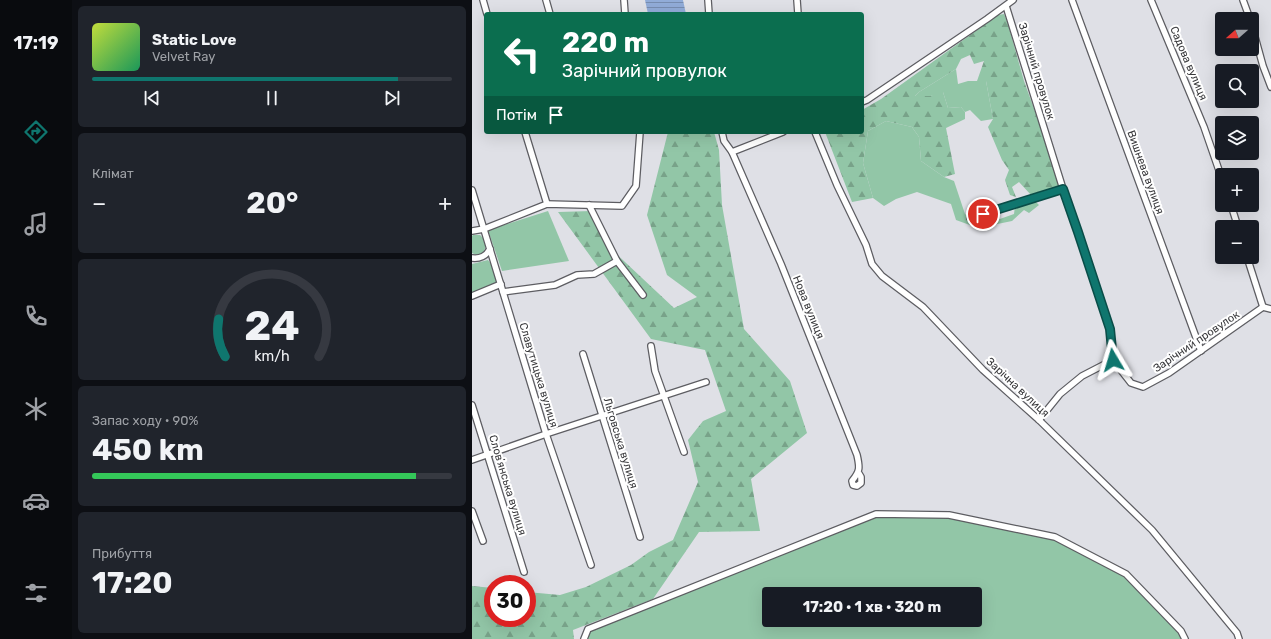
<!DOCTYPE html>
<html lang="uk">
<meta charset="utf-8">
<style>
body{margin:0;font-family:Rubik,sans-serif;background:#20242c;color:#f1f3f6;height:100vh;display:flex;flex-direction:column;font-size:15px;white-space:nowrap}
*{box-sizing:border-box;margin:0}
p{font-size:13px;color:#9ea1a6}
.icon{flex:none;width:22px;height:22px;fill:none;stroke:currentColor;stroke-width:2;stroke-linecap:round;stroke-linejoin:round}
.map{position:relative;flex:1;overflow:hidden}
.sheet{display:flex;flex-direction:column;gap:6px;padding:6px;background:#0d0f14;width:400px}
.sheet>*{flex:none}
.top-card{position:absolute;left:12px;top:12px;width:380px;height:122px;border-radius:4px;box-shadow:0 4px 16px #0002;background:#0b6e4f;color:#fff;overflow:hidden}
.needle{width:26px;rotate:249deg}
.tools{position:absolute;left:743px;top:12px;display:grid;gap:8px}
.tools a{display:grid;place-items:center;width:44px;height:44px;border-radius:4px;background:#171b24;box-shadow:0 4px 16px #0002;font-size:20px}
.speed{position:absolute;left:12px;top:575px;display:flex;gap:8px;font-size:20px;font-weight:700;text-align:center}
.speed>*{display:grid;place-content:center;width:52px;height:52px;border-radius:50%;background:#171b24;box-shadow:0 4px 16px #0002;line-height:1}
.speed .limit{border:6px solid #d22;background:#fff;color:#111}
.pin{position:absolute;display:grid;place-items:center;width:34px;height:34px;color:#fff;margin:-17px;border:2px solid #fff;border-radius:50%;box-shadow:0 1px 4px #0007}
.me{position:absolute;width:44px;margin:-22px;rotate:353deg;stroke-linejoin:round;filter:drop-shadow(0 0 3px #0008)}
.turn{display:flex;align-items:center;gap:14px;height:84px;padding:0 12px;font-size:18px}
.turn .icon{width:52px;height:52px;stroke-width:2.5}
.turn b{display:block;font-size:28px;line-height:34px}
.then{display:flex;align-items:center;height:38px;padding:0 12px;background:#0003;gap:8px;font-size:15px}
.big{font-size:30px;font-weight:700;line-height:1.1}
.sheet .card{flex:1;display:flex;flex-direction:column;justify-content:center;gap:6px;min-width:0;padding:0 14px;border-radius:6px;background:#20242c}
.sheet .dial{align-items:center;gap:0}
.dial svg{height:104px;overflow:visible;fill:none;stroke:#363941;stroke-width:7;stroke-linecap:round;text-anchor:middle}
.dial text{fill:#f1f3f6;stroke:none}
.song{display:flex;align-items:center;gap:12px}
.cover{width:48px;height:48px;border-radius:6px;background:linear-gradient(135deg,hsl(70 70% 55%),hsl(150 70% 35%))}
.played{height:4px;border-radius:2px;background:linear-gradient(90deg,#0f766e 85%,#363941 85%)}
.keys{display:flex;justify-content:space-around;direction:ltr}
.heat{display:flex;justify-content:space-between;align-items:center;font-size:22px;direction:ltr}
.charge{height:6px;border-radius:3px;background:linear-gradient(90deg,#34c759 90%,#363941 0)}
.trip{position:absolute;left:290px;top:587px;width:220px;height:40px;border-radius:4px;background:#171b24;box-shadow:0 4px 16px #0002;font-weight:700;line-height:40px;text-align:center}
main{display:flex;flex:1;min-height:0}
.dock{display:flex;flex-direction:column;width:72px;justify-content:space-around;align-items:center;background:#090b0e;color:#9ea1a6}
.dock .icon{width:28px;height:28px}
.dock .selected{color:#0f766e}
.dock b{font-size:18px;color:#f1f3f6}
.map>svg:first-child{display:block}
.green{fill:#92c6a7;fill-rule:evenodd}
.forest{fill:url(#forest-firs)}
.water{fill:url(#water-rules)}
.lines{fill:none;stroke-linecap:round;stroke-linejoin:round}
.street-casing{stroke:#5d5d62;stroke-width:8}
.street{stroke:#fff;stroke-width:5.5}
.route-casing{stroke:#0a4d48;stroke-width:10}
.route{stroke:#0f766e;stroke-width:7}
.labels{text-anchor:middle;stroke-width:4;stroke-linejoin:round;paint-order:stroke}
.street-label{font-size:11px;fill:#39393c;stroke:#fff}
</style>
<main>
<nav class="dock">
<b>17:19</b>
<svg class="icon selected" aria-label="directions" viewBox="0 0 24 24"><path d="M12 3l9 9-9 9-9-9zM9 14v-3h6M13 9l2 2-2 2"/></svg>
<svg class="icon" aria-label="music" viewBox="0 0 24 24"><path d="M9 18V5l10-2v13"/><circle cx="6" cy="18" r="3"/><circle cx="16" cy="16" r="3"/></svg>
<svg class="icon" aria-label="phone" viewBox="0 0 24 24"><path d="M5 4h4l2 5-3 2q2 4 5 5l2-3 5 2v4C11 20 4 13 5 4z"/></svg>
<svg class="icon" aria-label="climate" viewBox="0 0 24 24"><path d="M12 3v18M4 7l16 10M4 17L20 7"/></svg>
<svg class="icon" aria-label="car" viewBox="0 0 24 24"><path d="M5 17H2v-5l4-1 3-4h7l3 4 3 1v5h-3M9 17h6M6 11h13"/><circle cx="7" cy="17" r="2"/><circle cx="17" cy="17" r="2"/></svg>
<svg class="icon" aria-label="filters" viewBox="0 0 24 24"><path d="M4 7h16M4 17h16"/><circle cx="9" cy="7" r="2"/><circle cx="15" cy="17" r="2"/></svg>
</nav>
<section class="sheet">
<div class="card">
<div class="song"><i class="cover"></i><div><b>Static Love</b><p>Velvet Ray</p></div></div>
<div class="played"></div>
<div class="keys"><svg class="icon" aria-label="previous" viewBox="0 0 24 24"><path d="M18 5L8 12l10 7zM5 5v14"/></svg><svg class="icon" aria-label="pause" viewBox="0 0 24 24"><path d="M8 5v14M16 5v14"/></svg><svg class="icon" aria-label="next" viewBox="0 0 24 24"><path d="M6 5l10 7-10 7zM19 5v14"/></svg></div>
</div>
<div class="card"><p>Клімат</p>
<div class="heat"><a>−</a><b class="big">20°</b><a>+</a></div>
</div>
<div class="card dial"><svg viewBox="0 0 100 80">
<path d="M14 69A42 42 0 1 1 86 69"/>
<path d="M14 69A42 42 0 0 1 9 40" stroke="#0f766e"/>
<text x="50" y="56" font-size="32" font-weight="700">24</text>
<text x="50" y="72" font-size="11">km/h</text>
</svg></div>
<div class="card"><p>Запас ходу · 90%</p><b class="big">450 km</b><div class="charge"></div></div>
<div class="card"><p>Прибуття</p><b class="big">17:20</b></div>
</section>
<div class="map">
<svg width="799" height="639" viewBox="0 0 799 639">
<defs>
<pattern id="forest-firs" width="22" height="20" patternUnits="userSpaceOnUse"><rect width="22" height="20" fill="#92c6a7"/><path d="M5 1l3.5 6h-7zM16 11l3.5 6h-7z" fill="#78a289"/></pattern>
<pattern id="water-rules" width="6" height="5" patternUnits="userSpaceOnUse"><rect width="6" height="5" fill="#91acd8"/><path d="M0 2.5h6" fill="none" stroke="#778db0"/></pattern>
</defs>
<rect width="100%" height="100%" fill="#dfe0e6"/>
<!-- green -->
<g class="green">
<path d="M484 69 486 84 496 81H514L521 119 509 121 498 110 493 112 489 107 476 108 471 92 459 96 442 97 447 92Z"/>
<path d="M414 121 440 127 447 137 449 161 472 177 482 181 493 214 501 221 522 216 525 220 542 214 543 206 561 199 567 205 557 213 552 210 540 221 506 228 484 220 479 204 445 192 424 199 412 206 401 198 391 163 396 131Z"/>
<path d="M76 211 97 261 30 271 16 230Z"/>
<path d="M1 235H8C15 241 15 245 11 253L4 255 0 253V236Z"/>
<path d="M16 260 19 264 25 282 0 293V264Z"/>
<path d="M405 516 477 517 581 539 652 576 707 632 711 639H113L117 631ZM297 594H503V620H297Z"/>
</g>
<!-- forest -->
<g class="forest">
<path d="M532 14 536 24 552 81 590 186 559 195 547 182 540 187 544 197 538 195 533 180 537 170 530 160 516 127 521 119 514 81H505L512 61 502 64 498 55 489 59 484 69 447 92 443 96H459L468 90 471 92 476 108 489 107 493 112V119L474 128 483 174 472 177 449 161 447 137 440 127 414 121 396 131 391 163 401 198 380 202 353 132H390V110L409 99 526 15Z"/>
<path d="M196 132H242L247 150 250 205 272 329 318 381 335 433 279 479 288 531 227 532 181 599 101 630 102 639H0V586L21 588V618H55V592L88 595 114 587 159 565 177 552 201 540 226 482 216 440 231 421 254 411 233 350 179 339 86 212 120 211 126 215 137 247 202 308 225 297 195 275 175 215Z"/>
</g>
<!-- water -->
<path class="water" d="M173 0H211L214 14H176Z"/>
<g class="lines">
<!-- street casing -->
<g class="street-casing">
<g id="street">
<path d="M11 0 15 14"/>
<path d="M74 0 78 14"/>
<path d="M152 0 153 14"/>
<path d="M236 0 237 14"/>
<path d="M325 0 326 14"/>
<path d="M600 0 729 351"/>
<path d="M679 0 732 127 750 179"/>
<path d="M771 0 778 19"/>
<path d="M534 6 591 189"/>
<path d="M780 26 791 66 799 87"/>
<path d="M390 102 395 100 515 19 541 0"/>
<path d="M53 132 75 204"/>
<path d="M250 132 252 141 260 152 309 264 385 455C388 468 388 471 380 481L381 485 385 486 389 483V477L386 472"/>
<path d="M343 132 365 185 394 245 400 264 410 276 451 307 511 370 567 420 680 530 765 633 767 639"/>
<path d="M260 152 311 132"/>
<path d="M0 190 74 434 119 565"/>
<path d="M117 205 145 261 171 295"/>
<path d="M759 205 766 227"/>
<path d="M498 218 591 189 606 232 638 329 641 360 659 383 671 387 697 373 791 307"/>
<path d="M0 231 12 229 75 204 150 206 164 186 168 132"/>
<path d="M775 257 791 307"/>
<path d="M0 258C9 259 14 256 18 249"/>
<path d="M31 292 83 285 105 275 122 274 145 261"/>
<path d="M0 296 29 284"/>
<path d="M791 307 799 309"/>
<path d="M179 346 183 371 212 452"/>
<path d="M111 354 168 537"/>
<path d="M0 405 52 572"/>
<path d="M567 420 588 394 610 376 641 360"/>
<path d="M0 460 74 434 234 382"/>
<path d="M0 511 11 541"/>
<path d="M112 639 116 629 404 514 477 515 583 537 654 574 709 631 713 639"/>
</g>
</g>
<!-- street -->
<use href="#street" class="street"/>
</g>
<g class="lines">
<!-- route casing -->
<g class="route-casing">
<path id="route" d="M511 214 591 189 606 232 638 329 641 360"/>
</g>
<!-- route -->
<use href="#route" class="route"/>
</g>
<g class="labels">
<!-- street labels -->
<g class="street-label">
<text transform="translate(717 63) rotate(67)" y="4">Садова вулиця</text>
<text transform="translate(565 71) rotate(73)" y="4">Зарічний провулок</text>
<text transform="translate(674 172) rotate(70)" y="4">Вишнева вулиця</text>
<text transform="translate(337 307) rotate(68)" y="4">Нова вулиця</text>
<text transform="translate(724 341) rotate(-34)" y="4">Зарічний провулок</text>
<text transform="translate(67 375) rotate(73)" y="4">Славутицька вулиця</text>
<text transform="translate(546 387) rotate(43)" y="4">Зарічна вулиця</text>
<text transform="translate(149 443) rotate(73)" y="4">Льговська вулиця</text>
<text transform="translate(36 485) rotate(73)" y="4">Словʼянська вулиця</text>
</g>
</g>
</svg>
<div class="tools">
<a><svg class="needle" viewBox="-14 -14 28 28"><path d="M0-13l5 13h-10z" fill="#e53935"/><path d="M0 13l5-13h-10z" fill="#9ea1a6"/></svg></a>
<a><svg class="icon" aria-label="search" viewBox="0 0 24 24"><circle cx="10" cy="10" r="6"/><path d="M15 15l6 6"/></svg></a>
<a><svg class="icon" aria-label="layers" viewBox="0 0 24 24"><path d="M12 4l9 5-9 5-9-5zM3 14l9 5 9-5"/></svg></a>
<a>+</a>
<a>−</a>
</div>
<div class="speed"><div class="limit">30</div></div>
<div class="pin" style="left:511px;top:214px;background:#d93025"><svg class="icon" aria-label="arrive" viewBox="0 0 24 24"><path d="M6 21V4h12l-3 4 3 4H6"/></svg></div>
<svg class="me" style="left:641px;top:360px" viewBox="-20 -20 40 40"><path d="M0-17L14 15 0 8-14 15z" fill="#0f766e" stroke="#fff" stroke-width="4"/></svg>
<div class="trip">17:20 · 1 хв · 320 m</div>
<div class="top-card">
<div class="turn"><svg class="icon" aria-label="left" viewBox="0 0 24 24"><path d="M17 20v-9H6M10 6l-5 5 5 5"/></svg><div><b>220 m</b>Зарічний провулок</div></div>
<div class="then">Потім<svg class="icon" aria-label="arrive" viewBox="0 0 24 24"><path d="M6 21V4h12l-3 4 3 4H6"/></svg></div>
</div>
</div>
</main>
